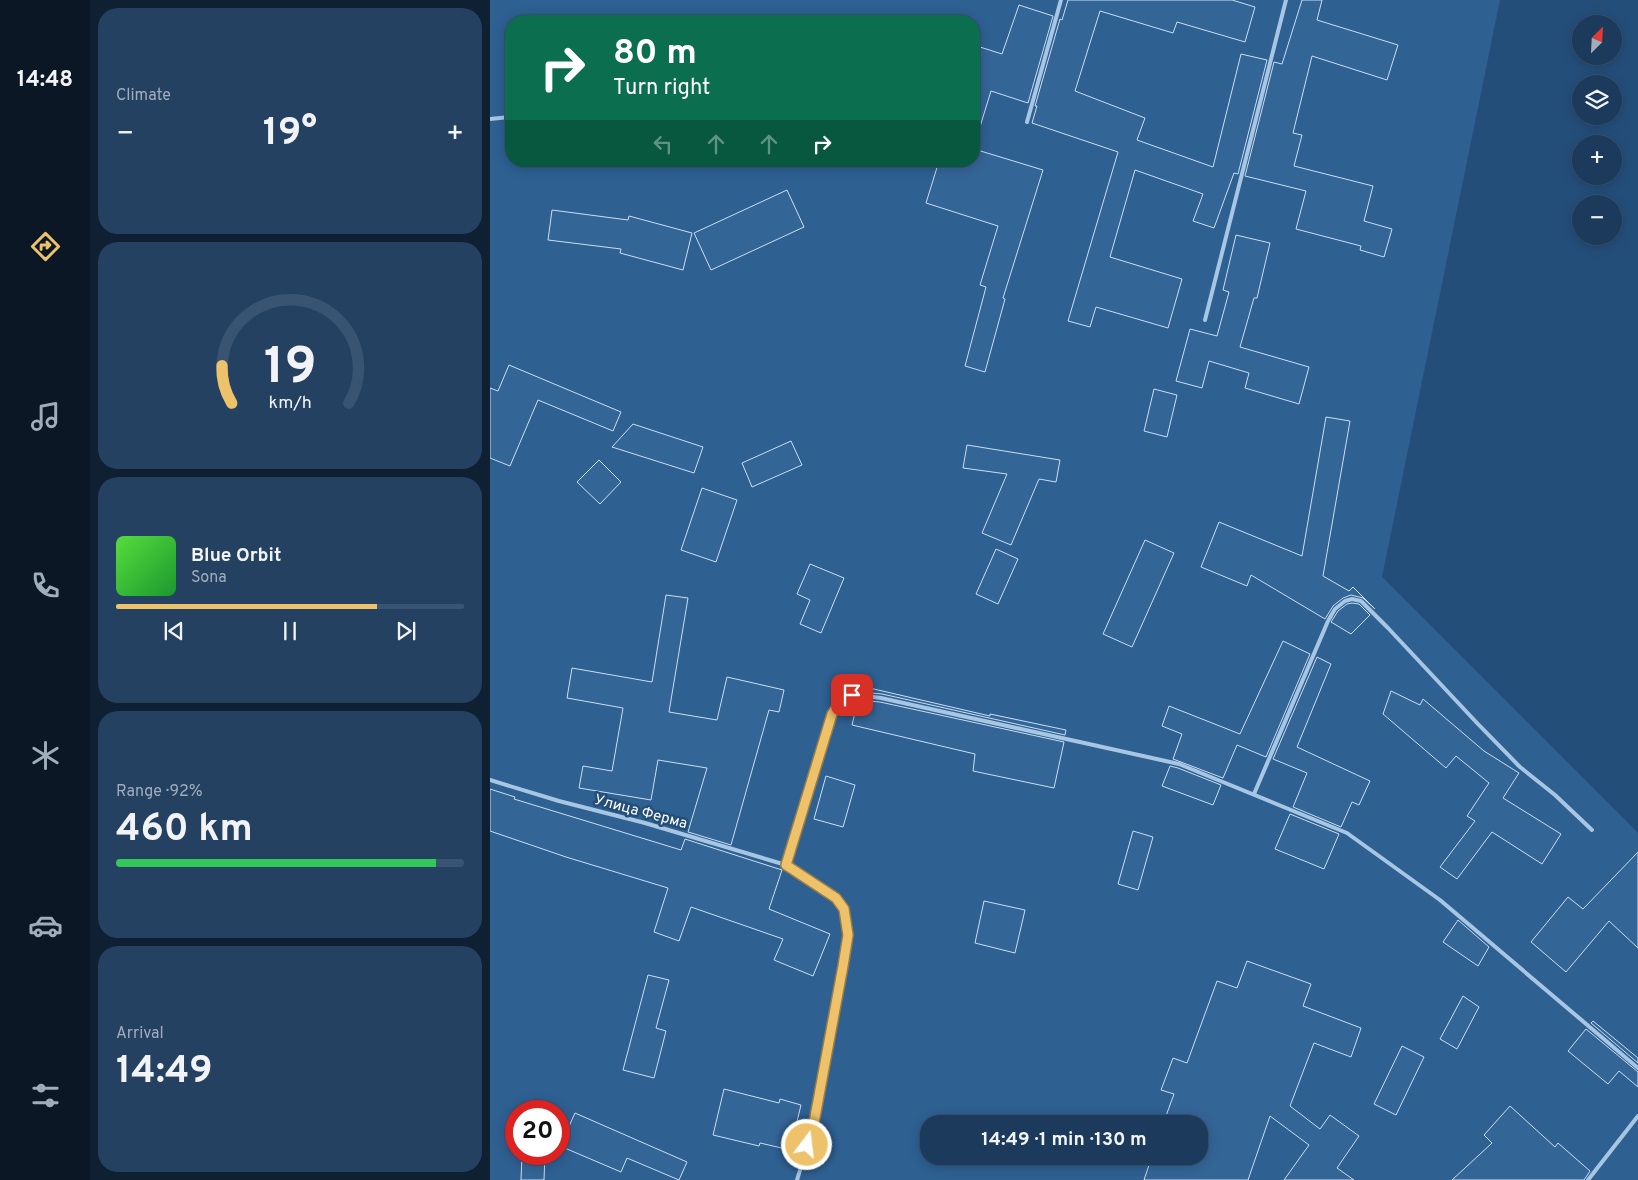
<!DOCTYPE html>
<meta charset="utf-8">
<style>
body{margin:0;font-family:Overpass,sans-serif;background:#244162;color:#f1f3f6;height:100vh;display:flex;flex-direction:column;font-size:19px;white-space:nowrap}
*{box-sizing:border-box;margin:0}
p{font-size:16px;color:#a0adbb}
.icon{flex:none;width:28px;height:28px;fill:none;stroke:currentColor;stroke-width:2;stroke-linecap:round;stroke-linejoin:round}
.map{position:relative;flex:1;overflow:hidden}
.sheet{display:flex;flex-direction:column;gap:8px;padding:8px;background:#0f2033;width:400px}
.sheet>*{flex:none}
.guide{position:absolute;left:15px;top:15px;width:475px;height:152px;border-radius:20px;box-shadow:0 2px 12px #0003,0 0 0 1px #395472;background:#0b6e4f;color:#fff;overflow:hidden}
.needle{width:32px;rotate:24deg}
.fabs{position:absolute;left:1082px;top:15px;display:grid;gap:10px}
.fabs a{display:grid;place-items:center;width:50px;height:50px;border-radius:50%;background:#1b3a5c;box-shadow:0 2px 12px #0003,0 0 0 1px #395472;font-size:25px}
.speed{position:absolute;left:15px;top:1100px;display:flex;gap:10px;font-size:25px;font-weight:700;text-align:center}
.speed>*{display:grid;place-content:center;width:65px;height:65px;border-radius:50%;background:#1b3a5c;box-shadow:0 2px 12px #0003,0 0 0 1px #395472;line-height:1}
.speed .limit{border:8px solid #d22;background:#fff;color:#111}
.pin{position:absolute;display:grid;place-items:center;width:42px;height:42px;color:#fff;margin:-21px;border-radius:10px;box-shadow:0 2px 8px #0006}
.me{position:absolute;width:55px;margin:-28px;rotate:15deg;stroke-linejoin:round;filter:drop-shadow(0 0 4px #0008)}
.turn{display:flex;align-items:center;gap:18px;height:105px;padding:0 25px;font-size:22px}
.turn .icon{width:65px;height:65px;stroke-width:2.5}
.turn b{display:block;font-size:35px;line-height:42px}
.lanes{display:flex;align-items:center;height:48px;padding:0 25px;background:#0003;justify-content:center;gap:25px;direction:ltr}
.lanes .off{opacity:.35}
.big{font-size:38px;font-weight:700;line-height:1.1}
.sheet .tile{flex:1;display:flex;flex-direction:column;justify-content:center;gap:8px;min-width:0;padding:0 18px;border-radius:20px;background:#244162}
.sheet .dial{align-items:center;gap:0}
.dial svg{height:130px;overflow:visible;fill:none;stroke:#395472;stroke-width:7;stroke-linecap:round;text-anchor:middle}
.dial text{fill:#f1f3f6;stroke:none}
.song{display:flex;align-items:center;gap:15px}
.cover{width:60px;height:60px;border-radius:8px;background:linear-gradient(135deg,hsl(110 70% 55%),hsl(130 70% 35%))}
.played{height:5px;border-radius:2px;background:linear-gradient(90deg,#eec26b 75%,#395472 75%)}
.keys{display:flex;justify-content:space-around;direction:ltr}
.heat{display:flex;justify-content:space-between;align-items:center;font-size:28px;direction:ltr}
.charge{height:8px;border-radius:4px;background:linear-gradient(90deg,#34c759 92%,#395472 0)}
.trip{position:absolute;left:430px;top:1115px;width:288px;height:50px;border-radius:20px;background:#1b3a5c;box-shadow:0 2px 12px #0003,0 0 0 1px #395472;font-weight:700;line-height:50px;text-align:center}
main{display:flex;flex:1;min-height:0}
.tab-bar{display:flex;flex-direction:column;width:90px;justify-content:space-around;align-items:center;background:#0b1725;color:#a0adbb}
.tab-bar .icon{width:35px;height:35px}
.tab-bar .on{color:#eec26b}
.tab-bar b{font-size:22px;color:#f1f3f6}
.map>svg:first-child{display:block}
.green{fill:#2e6092;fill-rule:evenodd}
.building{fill:#346597;stroke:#c9dff4}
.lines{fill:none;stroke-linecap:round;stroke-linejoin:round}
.service{stroke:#a7c6e4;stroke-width:4}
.route-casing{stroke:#9b7e46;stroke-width:12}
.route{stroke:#eec26b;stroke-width:9}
.labels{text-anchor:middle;stroke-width:5;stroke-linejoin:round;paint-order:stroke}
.street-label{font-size:15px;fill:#fff;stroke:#244e7a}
</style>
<main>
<nav class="tab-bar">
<b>14:48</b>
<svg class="icon on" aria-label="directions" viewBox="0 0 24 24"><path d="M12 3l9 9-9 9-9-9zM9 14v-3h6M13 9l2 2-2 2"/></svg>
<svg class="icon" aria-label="music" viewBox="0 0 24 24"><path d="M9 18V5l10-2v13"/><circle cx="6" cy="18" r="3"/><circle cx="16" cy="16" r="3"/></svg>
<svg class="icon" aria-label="phone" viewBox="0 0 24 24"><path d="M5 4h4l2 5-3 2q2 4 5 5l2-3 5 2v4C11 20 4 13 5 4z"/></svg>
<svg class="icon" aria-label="climate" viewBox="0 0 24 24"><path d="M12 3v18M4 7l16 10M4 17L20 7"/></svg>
<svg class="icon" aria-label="car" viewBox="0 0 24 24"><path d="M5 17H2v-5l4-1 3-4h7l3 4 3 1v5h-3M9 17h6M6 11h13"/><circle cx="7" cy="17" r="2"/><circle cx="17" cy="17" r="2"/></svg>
<svg class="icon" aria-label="filters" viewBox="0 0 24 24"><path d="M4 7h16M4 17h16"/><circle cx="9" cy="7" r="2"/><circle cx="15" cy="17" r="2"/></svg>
</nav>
<section class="sheet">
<div class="tile"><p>Climate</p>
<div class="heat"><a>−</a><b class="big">19°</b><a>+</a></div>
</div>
<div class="tile dial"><svg viewBox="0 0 100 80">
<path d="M14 69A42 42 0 1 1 86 69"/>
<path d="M14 69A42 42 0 0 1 8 46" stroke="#eec26b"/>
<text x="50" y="56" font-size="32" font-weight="700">19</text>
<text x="50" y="72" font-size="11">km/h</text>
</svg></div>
<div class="tile">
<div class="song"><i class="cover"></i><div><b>Blue Orbit</b><p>Sona</p></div></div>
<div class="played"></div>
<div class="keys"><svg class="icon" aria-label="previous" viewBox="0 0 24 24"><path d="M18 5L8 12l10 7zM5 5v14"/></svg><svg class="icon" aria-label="pause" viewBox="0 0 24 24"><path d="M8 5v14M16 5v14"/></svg><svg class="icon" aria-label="next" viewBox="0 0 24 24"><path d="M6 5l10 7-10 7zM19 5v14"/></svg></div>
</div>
<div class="tile"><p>Range · 92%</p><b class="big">460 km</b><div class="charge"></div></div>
<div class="tile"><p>Arrival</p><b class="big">14:49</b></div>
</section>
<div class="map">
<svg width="1148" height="1180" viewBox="0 0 1148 1180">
<rect width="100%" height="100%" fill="#244e7a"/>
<!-- green -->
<path class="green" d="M0 0H1010L892 577 1148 833V1180H0ZM21 21H484V161H21ZM26 1111H69V1154H26ZM439 1124H709V1156H439Z"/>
<!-- building -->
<g class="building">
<path d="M578 0H742L765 7 755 42 687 22 683 33 610 11 585 91 655 118 647 140 723 167 751 54 777 60 748 174 744 173 724 228 703 221 713 194 645 170 620 257 692 279 678 328 606 307 600 327 578 321 628 152 542 123 547 106H545L570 19 572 20Z"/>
<path d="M812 0H832L827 20 908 45 897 80 822 56 803 133 812 135 804 166 883 186 874 221 902 229 894 257 870 250 871 246 806 229 816 191 755 176 784 62 792 64Z"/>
<path d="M529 5 563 16 538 103 501 91 489 130 484 129V64L490 47 512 54Z"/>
<path d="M484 149 553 170 513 298 515 299 495 372 475 366 496 287 490 285 508 226 436 203 449 161H484Z"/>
<path d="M297 190 314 227 221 270 204 233Z"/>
<path d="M62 210 138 220 139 216 202 233 193 270 130 253 131 249 58 240Z"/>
<path d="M746 235 780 243 767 298H764L750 347 819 367 809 404 755 388 759 373 719 361 712 388 686 381 700 329 727 336 739 292 733 290Z"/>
<path d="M19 365 131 412 123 431 48 400 20 466 0 458V388L8 391Z"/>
<path d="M664 389 687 395 677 437 654 431Z"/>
<path d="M836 417 860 421 833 576 859 591 863 587 885 609 873 598 861 595 853 598 843 606 835 619 761 575 757 586 711 567 729 522 812 556Z"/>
<path d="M143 424 213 447 204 473 122 447Z"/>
<path d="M301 441 312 465 262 487 252 463Z"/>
<path d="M477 445 570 460 566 482 549 479 521 545 492 533 517 474 473 468Z"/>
<path d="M109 460 131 482 110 504 87 482Z"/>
<path d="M212 488 247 500 226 562 191 550Z"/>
<path d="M655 540 684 553 642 647 613 634Z"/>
<path d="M506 549 528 559 508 604 486 594Z"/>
<path d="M320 564 354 578 331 633 310 624 320 600 307 594Z"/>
<path d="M176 595 198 598 179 712 227 720 237 677 294 690 289 712 279 710 241 845 198 832 217 768 168 760 161 800 89 788 93 766 122 771 133 708 77 698 82 668 162 682Z"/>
<path d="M862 603 869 604 880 615 861 634 841 622 848 611 857 604Z"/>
<path d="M793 641 820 654 776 757 747 745 733 778 683 759 692 734 672 726 679 706 750 734Z"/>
<path d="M827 657 841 664 807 747 880 781 869 805 862 802 851 827 803 807 817 773 783 759Z"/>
<path d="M371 686 500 716V714L576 730 575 735 392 694 369 692Z"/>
<path d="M901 691 930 705 933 699 994 751 1029 773 1013 798 1071 834 1052 864 1002 832 967 879 950 867 985 821 977 816 999 783 966 756 956 768 893 714Z"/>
<path d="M368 700 390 702 574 742 564 788 483 771 485 754 362 725Z"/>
<path d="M680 766 688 768 731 785 723 805 672 786Z"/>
<path d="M336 776 365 785 353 827 324 819Z"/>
<path d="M0 789 25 797 24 799 191 850 195 839 292 870 279 909 340 934 323 976 284 960 293 939 201 907 189 941 164 932 178 888 76 857 0 831Z"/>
<path d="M800 814 849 834 834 869 785 849Z"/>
<path d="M643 831 663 837 648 890 628 884Z"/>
<path d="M1148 852V948L1119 921 1076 972 1041 942 1078 897 1093 909Z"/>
<path d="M494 901 535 910 525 953 485 943Z"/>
<path d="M968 920 999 947 988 966 953 942Z"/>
<path d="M757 961 821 984 813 1006 871 1028 861 1057 824 1043 800 1106 830 1129 840 1115 869 1136 847 1168 864 1180H794L819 1145 780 1116 758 1180H654L662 1156H709V1124H673L684 1094 671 1090 683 1058 697 1063 727 981 747 988Z"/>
<path d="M158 975 179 980 166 1028 176 1031 164 1078 133 1070Z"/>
<path d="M973 996 989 1007 967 1049 950 1039Z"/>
<path d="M1103 1021 1148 1058V1063L1101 1023Z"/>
<path d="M1096 1029 1148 1072V1087L1129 1071 1118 1084 1078 1051Z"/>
<path d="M912 1046 934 1057 906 1115 884 1104Z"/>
<path d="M234 1089 289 1103 290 1099 311 1105 300 1150 270 1143 269 1146 223 1135Z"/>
<path d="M1020 1106 1065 1147 1068 1143 1100 1171 1094 1180H962L1002 1143 994 1135Z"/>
<path d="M85 1113 197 1162 189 1180 137 1158 131 1172 70 1146Z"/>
<path d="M32 1154H55L54 1180H31Z"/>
</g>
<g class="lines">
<!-- service -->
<g class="service">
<path d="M0 119 21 117"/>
<path d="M537 122 571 0"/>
<path d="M715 320 796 0"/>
<path d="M0 780 69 801 155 823 296 865 346 898 354 909 358 935 353 966 323 1128 307 1180"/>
<path d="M764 794 838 621 845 609 855 601 862 599 871 601 898 628 987 723 1030 767 1065 795 1102 830"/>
<path d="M296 865 342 714C359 691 365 695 391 698L689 764 857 833 950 900 1148 1068"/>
<path d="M1098 1180 1148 1116"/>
</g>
</g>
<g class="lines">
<!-- route casing -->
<g class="route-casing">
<path id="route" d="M317 1145 323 1128 353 966 358 935 354 909 346 898 296 865 342 714 350 702 362 695"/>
</g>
<!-- route -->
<use href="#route" class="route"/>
</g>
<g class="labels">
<!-- street labels -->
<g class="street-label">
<text transform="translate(151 811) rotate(15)" y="5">Улица Ферма</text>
</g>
</g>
</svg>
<div class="fabs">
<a><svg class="needle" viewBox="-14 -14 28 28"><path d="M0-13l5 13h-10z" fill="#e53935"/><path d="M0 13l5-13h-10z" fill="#a0adbb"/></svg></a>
<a><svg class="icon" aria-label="layers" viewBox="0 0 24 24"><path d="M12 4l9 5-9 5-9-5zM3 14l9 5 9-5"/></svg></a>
<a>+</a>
<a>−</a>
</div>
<div class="speed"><div class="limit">20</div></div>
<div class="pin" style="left:362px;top:695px;background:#d93025"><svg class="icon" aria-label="arrive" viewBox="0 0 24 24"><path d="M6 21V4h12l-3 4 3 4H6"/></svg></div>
<svg class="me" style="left:317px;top:1145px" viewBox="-20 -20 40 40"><circle r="17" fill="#eec26b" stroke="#fff" stroke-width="3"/><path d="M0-11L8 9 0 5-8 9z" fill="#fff"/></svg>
<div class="trip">14:49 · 1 min · 130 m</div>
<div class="guide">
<div class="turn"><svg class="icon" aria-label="right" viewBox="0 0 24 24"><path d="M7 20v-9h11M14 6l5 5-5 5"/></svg><div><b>80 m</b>Turn right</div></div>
<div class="lanes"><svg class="icon off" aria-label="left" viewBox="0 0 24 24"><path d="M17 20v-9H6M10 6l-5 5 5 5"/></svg><svg class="icon off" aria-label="ahead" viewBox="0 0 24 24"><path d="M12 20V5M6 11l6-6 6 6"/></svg><svg class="icon off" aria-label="ahead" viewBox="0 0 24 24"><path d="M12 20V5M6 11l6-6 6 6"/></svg><svg class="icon" aria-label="right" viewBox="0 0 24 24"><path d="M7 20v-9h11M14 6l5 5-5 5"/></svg></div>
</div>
</div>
</main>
